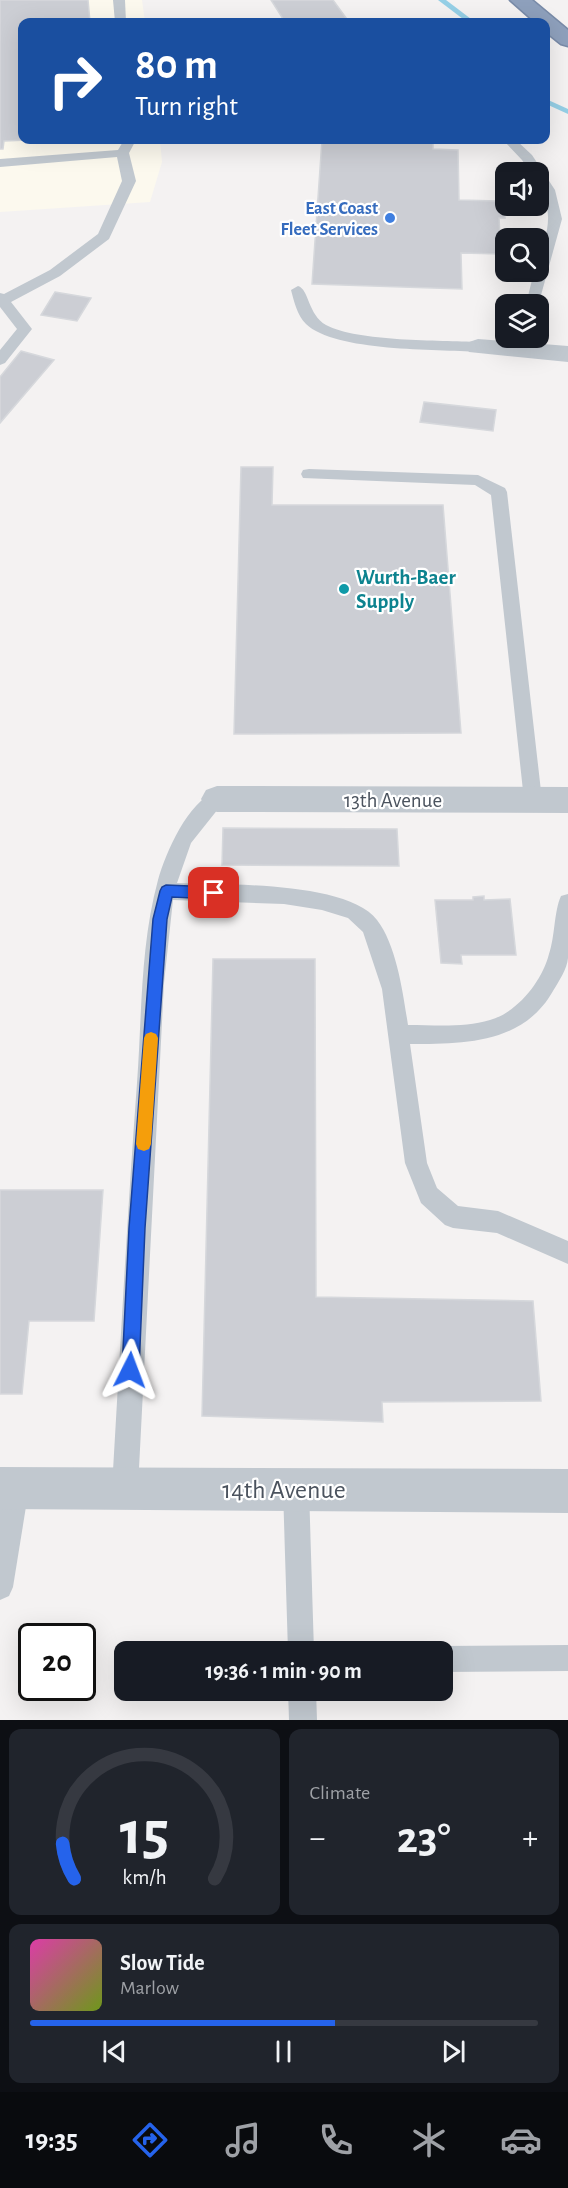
<!DOCTYPE html>
<meta charset="utf-8">
<style>
body{margin:0;font-family:"Alegreya Sans",sans-serif;background:#20242c;color:#f1f3f6;height:100vh;display:flex;flex-direction:column;font-size:22px;white-space:nowrap}
*{box-sizing:border-box;margin:0}
p{font-size:20px;color:#9ea1a6}
.icon{flex:none;width:33px;height:33px;fill:none;stroke:currentColor;stroke-width:2;stroke-linecap:round;stroke-linejoin:round}
.map{position:relative;height:1720px;overflow:hidden}
.details{display:flex;flex-direction:column;gap:9px;padding:9px;background:#0d0f14;flex:1}
.details>*{flex:none}
.banner{position:absolute;left:18px;top:18px;width:532px;height:126px;border-radius:12px;box-shadow:0 6px 24px #0002;background:#1a4fa0;color:#fff;overflow:hidden}
.controls{position:absolute;left:495px;top:162px;display:grid;gap:12px}
.controls a{display:grid;place-items:center;width:54px;height:54px;border-radius:12px;background:#171b24;box-shadow:0 6px 24px #0002;font-size:30px}
.speed{position:absolute;left:18px;top:1623px;display:flex;gap:12px;font-size:30px;font-weight:700;text-align:center}
.speed>*{display:grid;place-content:center;width:78px;height:78px;border-radius:50%;background:#171b24;box-shadow:0 6px 24px #0002;line-height:1}
.speed .limit{border:3px solid #111;border-radius:9px;background:#fff;color:#111}
.pin{position:absolute;display:grid;place-items:center;width:51px;height:51px;color:#fff;margin:-26px;border-radius:12px;box-shadow:0 3px 9px #0006}
.me{position:absolute;width:66px;margin:-33px;rotate:3deg;stroke-linejoin:round;filter:drop-shadow(0 0 4px #0008)}
.turn{display:flex;align-items:center;gap:21px;height:126px;padding:0 18px;font-size:27px}
.turn .icon{width:78px;height:78px;stroke-width:2.5}
.turn b{display:block;font-size:42px;line-height:51px}
.big{font-size:45px;font-weight:700;line-height:1.1}
.details .card{flex:1;display:flex;flex-direction:column;justify-content:center;gap:9px;min-width:0;padding:0 21px;border-radius:12px;background:#20242c}
.details .dial{align-items:center;gap:0}
.dial svg{height:156px;overflow:visible;fill:none;stroke:#363941;stroke-width:7;stroke-linecap:round;text-anchor:middle}
.dial text{fill:#f1f3f6;stroke:none}
.song{display:flex;align-items:center;gap:18px}
.cover{width:72px;height:72px;border-radius:9px;background:linear-gradient(135deg,hsl(320 70% 55%),hsl(80 70% 35%))}
.played{height:6px;border-radius:3px;background:linear-gradient(90deg,#2563eb 60%,#363941 60%)}
.keys{display:flex;justify-content:space-around;direction:ltr}
.heat{display:flex;justify-content:space-between;align-items:center;font-size:33px;direction:ltr}
.details .tiles{flex:1;display:grid;gap:9px;grid-template-columns:1fr 1fr}
.card:last-child{grid-column:span 2}
.trip{position:absolute;left:114px;top:1641px;width:339px;height:60px;border-radius:12px;background:#171b24;box-shadow:0 6px 24px #0002;font-weight:700;line-height:60px;text-align:center}
.tab-bar{display:flex;height:96px;justify-content:space-around;align-items:center;background:#090b0e;color:#9ea1a6}
.tab-bar .icon{width:42px;height:42px}
.tab-bar .active{color:#2563eb}
.tab-bar b{font-size:27px;color:#f1f3f6}
.map>svg:first-child{display:block}
.commercial{fill:#fcf9ee}
.lines{fill:none;stroke-linecap:round;stroke-linejoin:round}
.stream{fill:#95cfe6;fill-rule:evenodd}
.building{fill:#ccced4;stroke:#d6d8dc;stroke-width:1.5}
.highway-casing{stroke:#798ba8;stroke-width:3}
.lane{fill:#c1c8cf;fill-rule:evenodd}
.street{fill:#c1c8cf;fill-rule:evenodd}
.highway{fill:#8ea0bc;fill-rule:evenodd}
.route{fill:#2563eb;stroke:#184099;stroke-width:1.5}
.slow{fill:#f59e0b}
.shop-dot{fill:#3f7fe0;stroke:#fff;stroke-width:2}
.culture-dot{fill:#0f9aa8;stroke:#fff;stroke-width:2}
.labels{text-anchor:middle;stroke-width:4.5;stroke-linejoin:round;paint-order:stroke}
.far-shop-label{font-size:18px;font-weight:bold;fill:#366cbe;stroke:#fff;text-anchor:end}
.culture-label{font-size:21px;font-weight:bold;fill:#0d838f;stroke:#fff;text-anchor:start}
.street-label{font-size:21px;fill:#4b535e;stroke:#fff}
.near-street-label{font-size:26px;fill:#4b535e;stroke:#fff}
</style>
<div class="map">
<svg width="568" height="1720" viewBox="0 0 568 1720">
<rect width="100%" height="100%" fill="#f4f2f2"/>
<!-- commercial -->
<path class="commercial" d="M0 0H142L145 22H22V140H160L162 162 150 202 0 212Z"/>
<g class="lines">
<!-- stream -->
<g class="stream">
<path d="M438 0H446L475 22H467Z"/>
<path d="M546 99 568 109V114L546 104Z"/>
</g>
</g>
<!-- building -->
<g class="building">
<path d="M0 0H88L90 22H22V140H28L4 141 3 149H0Z"/>
<path d="M271 0H333L349 22H285Z"/>
<path d="M322 140H433V149L458 150 459 200 498 201V210H504L505 218H499L501 254 461 253 462 289 312 284Z"/>
<path d="M55 292 91 298 77 321 41 315Z"/>
<path d="M21 351 54 360 0 423V377Z"/>
<path d="M424 402 496 410 493 431 420 422Z"/>
<path d="M241 467H273L272 505H443L461 733 234 734Z"/>
<path d="M223 828 397 829 399 866 222 865Z"/>
<path d="M484 896V900L510 899 516 955H461L462 964 441 963 435 900H473V897Z"/>
<path d="M213 959H315L316 1297 533 1301 541 1401 382 1402 383 1422 202 1416Z"/>
<path d="M0 1190H103L94 1321H29L22 1394H0Z"/>
</g>
<g class="lines">
<!-- highway casing -->
<g class="highway-casing">
<path id="highway" d="M510 0H532L568 30V46L561 44 546 32V22H535Z"/>
</g>
<!-- lane -->
<g class="lane">
<path d="M113 0H125L126 22H115Z"/>
<path d="M124 140H136L129 153 136 181 109 239 60 276 11 302 32 329 5 363 0 365V350L17 329 0 307V293L4 294 50 270 98 234 122 181 117 157 0 167V159L118 150Z"/>
<path d="M503 140H516L532 155 555 190 562 219 538 306V304H526L534 272H538C538 253 548 237 548 219 549 203 538 189 538 172H530L522 160Z"/>
<path d="M298 286C309 289 308 315 326 325 358 342 440 340 478 342L485 347 478 352C437 349 335 352 306 324 297 315 294 301 291 290Z"/>
<path d="M514 338H528L522 353 517 355 510 350Z"/>
<path d="M309 469 478 475 505 488 507 492 542 800 540 805 533 808 526 805 524 800 491 495 475 485 303 478 301 474 303 470Z"/>
<path d="M217 791 224 794 226 799 191 843 177 883C224 885 347 881 377 920 397 946 403 994 408 1025 434 1025 464 1028 490 1020 518 1012 542 981 549 954 555 937 554 911 561 896L568 894C568 915 568 937 568 958 567 969 559 981 553 991 523 1044 464 1044 410 1044L427 1163 437 1188 458 1206 498 1211 568 1241V1264L497 1233 453 1228 445 1225 421 1203 405 1163 382 989 363 932 348 918 322 910 284 904 173 900 164 983 138 1488 134 1497 125 1501 116 1497 112 1488C120 1353 127 1218 137 1083 142 1016 140 946 158 880 166 852 188 801 217 791Z"/>
<path d="M16 1475 25 1479 29 1488 13 1587 9 1596 0 1600V1508L7 1479Z"/>
<path d="M296 1476 305 1480 309 1489 314 1652H288L283 1489 287 1480Z"/>
<path d="M568 1645V1671L442 1672V1652H432L442 1646Z"/>
<path d="M288 1690H316L317 1720H289Z"/>
</g>
<!-- street -->
<g class="street">
<path d="M478 339 568 346V362L469 352 466 347 469 342Z"/>
<path d="M217 786 568 787V813L217 812 206 808 201 799 206 790Z"/>
<path d="M0 1467 568 1469V1513L0 1509Z"/>
</g>
<!-- highway -->
<use href="#highway" class="highway"/>
</g>
<!-- route -->
<path class="route" d="M166 885 214 887 219 889 221 893 219 897 214 899 172 897 167 919 145 1228 139 1370 137 1376 130 1379 124 1376 122 1370 129 1228 153 919 160 891 162 887Z"/>
<!-- slow -->
<path class="slow" d="M151 1032 156 1034 158 1038 151 1144 149 1149 144 1151 138 1149 136 1144 144 1038 146 1034Z"/>
<!-- markers -->
<circle class="shop-dot" cx="390" cy="218" r="6"/>
<circle class="culture-dot" cx="344" cy="589" r="6"/>
<g class="labels">
<!-- far-shop labels -->
<g class="far-shop-label">
<text x="378" y="214">East Coast<tspan x="378" dy="21">Fleet Services</tspan></text>
</g>
<!-- culture labels -->
<g class="culture-label">
<text x="356" y="584">Wurth-Baer<tspan x="356" dy="24">Supply</tspan></text>
</g>
<!-- street labels -->
<g class="street-label">
<text x="393" y="807">13th Avenue</text>
</g>
<!-- near-street labels -->
<g class="near-street-label">
<text x="284" y="1498">14th Avenue</text>
</g>
</g>
</svg>
<div class="controls">
<a><svg class="icon" aria-label="sound" viewBox="0 0 24 24"><path d="M4 9h4l5-4v14l-5-4H4zM17 9q2 3 0 6"/></svg></a>
<a><svg class="icon" aria-label="search" viewBox="0 0 24 24"><circle cx="10" cy="10" r="6"/><path d="M15 15l6 6"/></svg></a>
<a><svg class="icon" aria-label="layers" viewBox="0 0 24 24"><path d="M12 4l9 5-9 5-9-5zM3 14l9 5 9-5"/></svg></a>
</div>
<div class="speed"><div class="limit">20</div></div>
<div class="pin" style="left:214px;top:893px;background:#d93025"><svg class="icon" aria-label="arrive" viewBox="0 0 24 24"><path d="M6 21V4h12l-3 4 3 4H6"/></svg></div>
<svg class="me" style="left:130px;top:1370px" viewBox="-20 -20 40 40"><path d="M0-17L14 15 0 8-14 15z" fill="#2563eb" stroke="#fff" stroke-width="4"/></svg>
<div class="trip">19:36 · 1 min · 90 m</div>
<div class="banner">
<div class="turn"><svg class="icon" aria-label="right" viewBox="0 0 24 24"><path d="M7 20v-9h11M14 6l5 5-5 5"/></svg><div><b>80 m</b>Turn right</div></div>
</div>
</div>
<section class="details">
<div class="tiles">
<div class="card dial"><svg viewBox="0 0 100 80">
<path d="M14 69A42 42 0 1 1 86 69"/>
<path d="M14 69A42 42 0 0 1 8 51" stroke="#2563eb"/>
<text x="50" y="56" font-size="32" font-weight="700">15</text>
<text x="50" y="72" font-size="11">km/h</text>
</svg></div>
<div class="card"><p>Climate</p>
<div class="heat"><a>−</a><b class="big">23°</b><a>+</a></div>
</div>
<div class="card">
<div class="song"><i class="cover"></i><div><b>Slow Tide</b><p>Marlow</p></div></div>
<div class="played"></div>
<div class="keys"><svg class="icon" aria-label="previous" viewBox="0 0 24 24"><path d="M18 5L8 12l10 7zM5 5v14"/></svg><svg class="icon" aria-label="pause" viewBox="0 0 24 24"><path d="M8 5v14M16 5v14"/></svg><svg class="icon" aria-label="next" viewBox="0 0 24 24"><path d="M6 5l10 7-10 7zM19 5v14"/></svg></div>
</div>
</div>
</section>
<nav class="tab-bar">
<b>19:35</b>
<svg class="icon active" aria-label="directions" viewBox="0 0 24 24"><path d="M12 3l9 9-9 9-9-9zM9 14v-3h6M13 9l2 2-2 2"/></svg>
<svg class="icon" aria-label="music" viewBox="0 0 24 24"><path d="M9 18V5l10-2v13"/><circle cx="6" cy="18" r="3"/><circle cx="16" cy="16" r="3"/></svg>
<svg class="icon" aria-label="phone" viewBox="0 0 24 24"><path d="M5 4h4l2 5-3 2q2 4 5 5l2-3 5 2v4C11 20 4 13 5 4z"/></svg>
<svg class="icon" aria-label="climate" viewBox="0 0 24 24"><path d="M12 3v18M4 7l16 10M4 17L20 7"/></svg>
<svg class="icon" aria-label="car" viewBox="0 0 24 24"><path d="M5 17H2v-5l4-1 3-4h7l3 4 3 1v5h-3M9 17h6M6 11h13"/><circle cx="7" cy="17" r="2"/><circle cx="17" cy="17" r="2"/></svg>
</nav>
